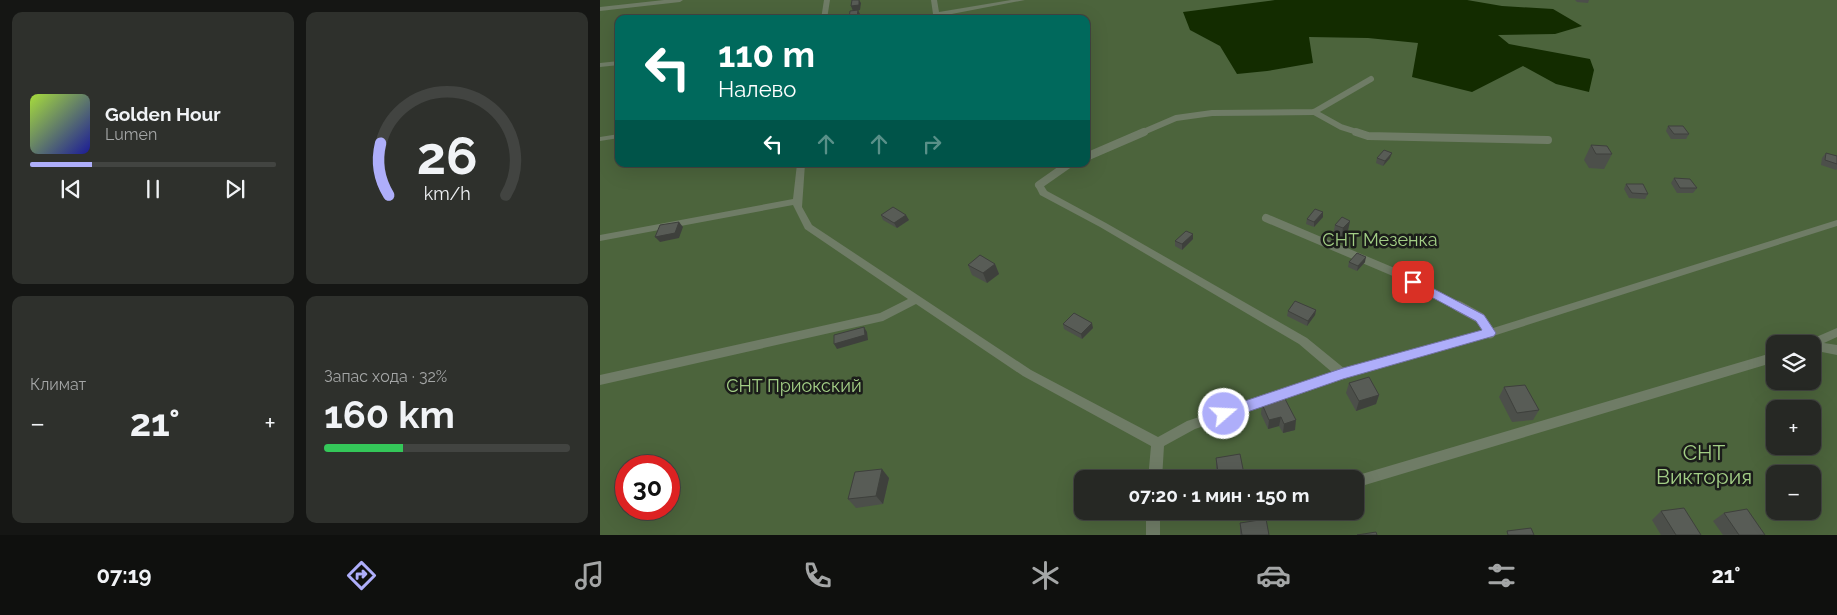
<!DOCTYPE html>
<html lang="ru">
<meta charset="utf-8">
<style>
body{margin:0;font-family:Raleway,sans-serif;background:#2e302c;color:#f1f3f6;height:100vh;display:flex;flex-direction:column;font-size:19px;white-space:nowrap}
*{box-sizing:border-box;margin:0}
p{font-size:16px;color:#a4a6a6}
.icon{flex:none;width:28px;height:28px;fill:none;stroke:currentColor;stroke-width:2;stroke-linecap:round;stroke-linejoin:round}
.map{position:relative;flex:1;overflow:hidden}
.side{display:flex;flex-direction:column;gap:12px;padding:12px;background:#151614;width:600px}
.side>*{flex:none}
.banner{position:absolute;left:15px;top:15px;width:475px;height:152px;border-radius:10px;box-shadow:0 5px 20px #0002,0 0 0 1px #424441;background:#00695c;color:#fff;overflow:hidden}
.fabs{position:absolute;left:1166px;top:335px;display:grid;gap:10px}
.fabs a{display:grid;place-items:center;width:55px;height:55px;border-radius:10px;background:#262824;box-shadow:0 5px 20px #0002,0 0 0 1px #424441;font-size:25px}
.speed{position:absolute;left:15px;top:455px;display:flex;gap:10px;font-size:25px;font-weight:700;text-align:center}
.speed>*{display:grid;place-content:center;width:65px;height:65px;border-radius:50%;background:#262824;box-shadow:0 5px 20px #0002,0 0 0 1px #424441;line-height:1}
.speed .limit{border:8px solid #d22;background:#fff;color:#111}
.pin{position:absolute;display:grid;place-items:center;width:42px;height:42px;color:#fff;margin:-21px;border-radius:10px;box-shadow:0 2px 8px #0006}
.me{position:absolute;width:55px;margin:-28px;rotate:71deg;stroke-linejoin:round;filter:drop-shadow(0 0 4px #0008)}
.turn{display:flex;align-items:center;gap:18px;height:105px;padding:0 20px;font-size:22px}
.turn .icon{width:65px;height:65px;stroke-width:2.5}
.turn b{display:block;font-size:35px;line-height:42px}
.lanes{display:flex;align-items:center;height:48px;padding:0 20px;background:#0003;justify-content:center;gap:25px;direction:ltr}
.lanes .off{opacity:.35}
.big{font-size:38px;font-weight:700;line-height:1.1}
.side .card{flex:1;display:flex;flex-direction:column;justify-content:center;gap:8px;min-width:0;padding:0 18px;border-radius:10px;background:#2e302c}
.side .dial{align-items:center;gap:0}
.dial svg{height:130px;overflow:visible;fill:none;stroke:#424441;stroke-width:7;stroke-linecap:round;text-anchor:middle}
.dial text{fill:#f1f3f6;stroke:none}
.song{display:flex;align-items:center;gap:15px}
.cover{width:60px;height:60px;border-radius:8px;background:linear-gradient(135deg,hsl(80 70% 55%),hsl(240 70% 35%))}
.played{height:5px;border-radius:2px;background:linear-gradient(90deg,#aeaefa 25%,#424441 25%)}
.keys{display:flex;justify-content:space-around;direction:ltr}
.heat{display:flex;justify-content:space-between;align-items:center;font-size:28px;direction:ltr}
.charge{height:8px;border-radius:4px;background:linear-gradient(90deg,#34c759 32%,#424441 0)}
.side .tiles{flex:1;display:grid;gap:12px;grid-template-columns:repeat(2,1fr)}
.trip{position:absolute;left:474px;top:470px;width:290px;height:50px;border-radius:10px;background:#262824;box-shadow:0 5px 20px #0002,0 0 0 1px #424441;font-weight:700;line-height:50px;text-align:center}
.dock{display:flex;height:80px;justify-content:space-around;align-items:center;background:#0f100e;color:#a4a6a6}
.dock .icon{width:35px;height:35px}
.dock .current{color:#aeaefa}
.dock b{font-size:22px;color:#f1f3f6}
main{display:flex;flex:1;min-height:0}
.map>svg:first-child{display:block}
.green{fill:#4c643c;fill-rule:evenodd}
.water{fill:#132c00}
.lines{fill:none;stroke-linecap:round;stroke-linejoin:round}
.lane-far2{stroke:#6f7c66;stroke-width:6}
.lane-far1{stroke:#6f7c66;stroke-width:8}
.lane{stroke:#6f7c66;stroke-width:11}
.street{fill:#6f7c66;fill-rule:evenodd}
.wall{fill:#4c4f4a}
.shaded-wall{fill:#3e403c}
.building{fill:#585c56;stroke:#3e403c}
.route{fill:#aeaefa;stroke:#7171a2}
.labels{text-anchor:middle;stroke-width:5;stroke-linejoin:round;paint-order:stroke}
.park-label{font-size:18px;fill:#a2ce85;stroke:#1b1d1a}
.near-park-label{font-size:21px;fill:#a2ce85;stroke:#1b1d1a}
</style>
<main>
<section class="side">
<div class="tiles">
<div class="card">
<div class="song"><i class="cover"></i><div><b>Golden Hour</b><p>Lumen</p></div></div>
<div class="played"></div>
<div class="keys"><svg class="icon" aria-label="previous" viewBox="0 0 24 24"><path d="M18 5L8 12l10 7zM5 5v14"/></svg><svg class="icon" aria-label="pause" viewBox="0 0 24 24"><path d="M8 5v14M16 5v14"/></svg><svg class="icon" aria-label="next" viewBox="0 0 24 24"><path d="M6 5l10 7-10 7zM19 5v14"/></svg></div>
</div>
<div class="card dial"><svg viewBox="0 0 100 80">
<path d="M14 69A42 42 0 1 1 86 69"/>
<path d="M14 69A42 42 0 0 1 9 37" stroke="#aeaefa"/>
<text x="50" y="56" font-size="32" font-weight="700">26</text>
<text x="50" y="72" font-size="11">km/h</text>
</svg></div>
<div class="card"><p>Климат</p>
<div class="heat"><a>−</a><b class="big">21°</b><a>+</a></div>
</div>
<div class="card"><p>Запас хода · 32%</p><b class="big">160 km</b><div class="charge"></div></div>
</div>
</section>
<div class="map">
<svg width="1237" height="535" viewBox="0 0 1237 535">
<rect width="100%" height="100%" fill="#323630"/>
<!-- green -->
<path class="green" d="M0 0H1237V535H0ZM19 19H486V164H19ZM1175 344H1212V381H1175ZM1175 409H1212V446H1175ZM26 466H69V509H26ZM1175 474H1212V511H1175ZM482 479H755V511H482Z"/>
<!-- water -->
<path class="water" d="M675 0H867L902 6 953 9 982 26 955 34 898 35 909 44 990 59 994 70 989 92 956 84 923 66 872 92 812 77 818 43 768 38 709 37 713 63 667 71 637 74 620 46 590 30 583 12Z"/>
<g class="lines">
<!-- lane-far2 -->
<g class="lane-far2">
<path d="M714 112 741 127 760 133"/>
<path d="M541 133 576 118 612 113 714 112 771 79"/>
</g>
<!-- lane-far1 -->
<g class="lane-far1">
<path d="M756 132 768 136 948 140"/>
<path d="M486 157 544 132"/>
<path d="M439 185 469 164"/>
<path d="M666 218 796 273 860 307"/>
</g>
<!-- lane -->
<path class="lane" d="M858 306 880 318 890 333"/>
<!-- street -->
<g class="street">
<path d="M64 0H83L80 2 0 11V7Z"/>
<path d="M224 0H230L227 19H221Z"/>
<path d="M331 0H337L339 12 411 0H425L336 17 309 19 333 14Z"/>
<path d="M19 61V65L0 67V63Z"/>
<path d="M19 134V138L0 141V137Z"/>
<path d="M197 164H205L202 207 212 225 431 370 558 437 587 421 733 373 699 344 500 227 440 195 435 185 436 183H442L447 191 506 223 707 338 745 369 890 329 1237 220V226L890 337 743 379 595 429 564 446 562 479H548L551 446 423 376 316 304 283 321 0 385V375L280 313 308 299 205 229 193 205 0 241V235L193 199Z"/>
<path d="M1237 328V337L1224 343 1237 345V355L1212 350V344H1206L1207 341Z"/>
<path d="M1175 352V362L755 488V479H750L755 476Z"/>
<rect x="546" y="511" width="14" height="24"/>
</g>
</g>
<!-- wall -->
<g class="wall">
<path d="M975 0H989L988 3 977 2Z"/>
<path d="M1068 126 1089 134 1086 139H1071L1066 131Z"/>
<path d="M991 145 1012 154 1004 169 989 168 984 160Z"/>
<path d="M1226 153 1237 156V169L1236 170 1221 165 1222 158Z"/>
<path d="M777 158H790L783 166 776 163Z"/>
<path d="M1074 178 1097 188 1093 193H1077L1071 183Z"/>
<path d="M1026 184 1048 194 1045 199 1029 198 1024 189Z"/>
<path d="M723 212V217L714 227 706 224 707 219Z"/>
<path d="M281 215 309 220 297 228 283 220Z"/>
<path d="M750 221 748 230 741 238 733 235 735 225Z"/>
<path d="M593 234V239L582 250 575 246V241Z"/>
<path d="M749 262H765L757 271 748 267Z"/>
<path d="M395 264 399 274 387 283 372 275 368 265Z"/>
<path d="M716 310 715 315 707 326 687 316 688 311Z"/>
<path d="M463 324 493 328 482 339 464 329Z"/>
<path d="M749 383 779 395 776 404 756 411 746 393Z"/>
<path d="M904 387 939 410 933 420 912 422 899 397Z"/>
<path d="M684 397 695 430 683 433 679 426 668 429 661 414 662 404Z"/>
<path d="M616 458 645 479H617L616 467Z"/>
<path d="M289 478 283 504 256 508 248 499Z"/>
<path d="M1061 511 1101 535H1061L1052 520Z"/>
<path d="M1124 513 1165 535H1123L1113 521Z"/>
<path d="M640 523 669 535H640Z"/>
</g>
<!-- shaded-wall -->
<g class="shaded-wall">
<path d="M259 0 261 3 260 10 253 11 251 6Z"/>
<path d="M258 10 260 14 259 19H250L249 18Z"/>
<path d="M792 153 790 158 783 166 785 161Z"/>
<path d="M723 212V217L714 227V222Z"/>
<path d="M306 215 309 220 297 228 294 223Z"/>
<path d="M750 221 748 230 741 238 743 228Z"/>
<path d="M79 222 83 227 79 238 60 242 55 237Z"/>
<path d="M593 234V239L582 250V244Z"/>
<path d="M766 257 765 262 757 271 758 266Z"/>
<path d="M395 264 399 274 387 283 383 273Z"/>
<path d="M716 310 715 315 707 326 708 321Z"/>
<path d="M492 323 493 328 482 339 481 334Z"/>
<path d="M264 327 267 332 268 340 237 349 234 344Z"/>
<path d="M779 395 776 404 756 411 759 401Z"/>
<path d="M681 417 679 426 668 429 669 420Z"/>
<path d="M696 420 695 430 683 433 684 424Z"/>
<path d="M282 469 289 478 283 504 276 496Z"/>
</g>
<!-- building -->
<g class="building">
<path d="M252 0H259V5L251 6Z"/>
<path d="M258 10 257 17 249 18 250 11Z"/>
<path d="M1068 126H1083L1089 134H1074Z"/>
<path d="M991 145 1007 146 1012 154H996Z"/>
<path d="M784 150 792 153 785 161 777 158Z"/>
<path d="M1226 153 1237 156V164L1225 160Z"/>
<path d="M1074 178 1090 179 1097 188H1080Z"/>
<path d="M1026 184H1043L1048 194 1032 193Z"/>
<path d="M293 207 306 215 294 223 281 215Z"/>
<path d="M715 209 723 212 714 222 707 219Z"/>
<path d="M742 217 750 221 743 228 735 225Z"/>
<path d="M79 222 75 233 55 237 60 225Z"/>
<path d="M586 231 593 234 582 244 575 241Z"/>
<path d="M757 253 766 257 758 266 749 262Z"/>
<path d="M380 255 395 264 383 273 368 265Z"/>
<path d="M695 301 716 310 708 321 688 311Z"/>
<path d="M474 313 492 323 481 334 463 324Z"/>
<path d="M264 327 265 335 234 344V335Z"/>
<path d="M769 377 779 395 759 401 749 383Z"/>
<path d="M925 385 939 410 917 413 904 387Z"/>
<path d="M684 397 696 420 684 424 681 417 669 420 662 404Z"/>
<path d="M640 454 645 479H619L616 458Z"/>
<path d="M282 469 276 496 248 499 255 472Z"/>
<path d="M1084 508 1101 535H1076L1061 511Z"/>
<path d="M1147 509 1165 535H1139L1124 513Z"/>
<path d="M666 519 669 535H642L640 523Z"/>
<path d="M931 528 934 535H908L907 531Z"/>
<path d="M776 532 777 535H757Z"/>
</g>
<!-- route -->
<path class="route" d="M813 278 884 315 896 333 894 336 743 379 624 420 620 418 618 414 620 410 624 408 743 368 882 330 876 321 809 285 807 282 809 279Z"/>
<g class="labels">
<!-- park labels -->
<g class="park-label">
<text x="780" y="246">СНТ Мезенка</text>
<text x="194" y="392">СНТ Приокский</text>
</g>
<!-- near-park labels -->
<g class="near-park-label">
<text x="1104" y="460">СНТ<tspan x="1104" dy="24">Виктория</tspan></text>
</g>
</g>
</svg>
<div class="fabs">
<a><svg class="icon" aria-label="layers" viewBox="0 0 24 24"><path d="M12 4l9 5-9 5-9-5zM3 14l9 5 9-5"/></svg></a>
<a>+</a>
<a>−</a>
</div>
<div class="speed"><div class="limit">30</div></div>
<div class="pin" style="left:813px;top:282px;background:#d93025"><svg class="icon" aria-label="arrive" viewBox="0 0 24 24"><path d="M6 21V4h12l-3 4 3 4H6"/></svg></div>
<svg class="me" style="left:624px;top:414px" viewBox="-20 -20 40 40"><circle r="17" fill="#aeaefa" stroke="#fff" stroke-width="3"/><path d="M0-11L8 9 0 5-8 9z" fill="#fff"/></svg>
<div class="trip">07:20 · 1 мин · 150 m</div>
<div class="banner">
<div class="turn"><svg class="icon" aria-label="left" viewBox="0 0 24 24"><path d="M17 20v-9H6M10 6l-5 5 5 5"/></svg><div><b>110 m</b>Налево</div></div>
<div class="lanes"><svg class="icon" aria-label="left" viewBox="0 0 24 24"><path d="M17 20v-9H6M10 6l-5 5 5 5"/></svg><svg class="icon off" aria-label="ahead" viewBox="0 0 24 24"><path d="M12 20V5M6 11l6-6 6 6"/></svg><svg class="icon off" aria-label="ahead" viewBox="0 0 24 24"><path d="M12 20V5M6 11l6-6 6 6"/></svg><svg class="icon off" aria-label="right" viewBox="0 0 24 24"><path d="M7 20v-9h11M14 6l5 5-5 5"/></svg></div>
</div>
</div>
</main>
<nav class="dock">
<b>07:19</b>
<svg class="icon current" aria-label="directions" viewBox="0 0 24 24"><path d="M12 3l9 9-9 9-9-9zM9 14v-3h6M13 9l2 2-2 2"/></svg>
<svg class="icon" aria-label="music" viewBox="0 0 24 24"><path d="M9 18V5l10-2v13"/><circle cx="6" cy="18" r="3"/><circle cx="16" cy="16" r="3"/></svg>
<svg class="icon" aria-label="phone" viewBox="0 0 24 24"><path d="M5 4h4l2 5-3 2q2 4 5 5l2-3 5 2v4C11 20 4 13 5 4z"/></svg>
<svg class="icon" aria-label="climate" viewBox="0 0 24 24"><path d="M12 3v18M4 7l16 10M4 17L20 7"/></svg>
<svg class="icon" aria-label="car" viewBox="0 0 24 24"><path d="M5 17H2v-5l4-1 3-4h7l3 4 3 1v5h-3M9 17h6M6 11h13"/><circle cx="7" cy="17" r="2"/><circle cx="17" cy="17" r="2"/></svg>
<svg class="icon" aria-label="filters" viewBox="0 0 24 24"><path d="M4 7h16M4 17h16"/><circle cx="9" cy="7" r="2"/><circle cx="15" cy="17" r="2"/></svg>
<b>21°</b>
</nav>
